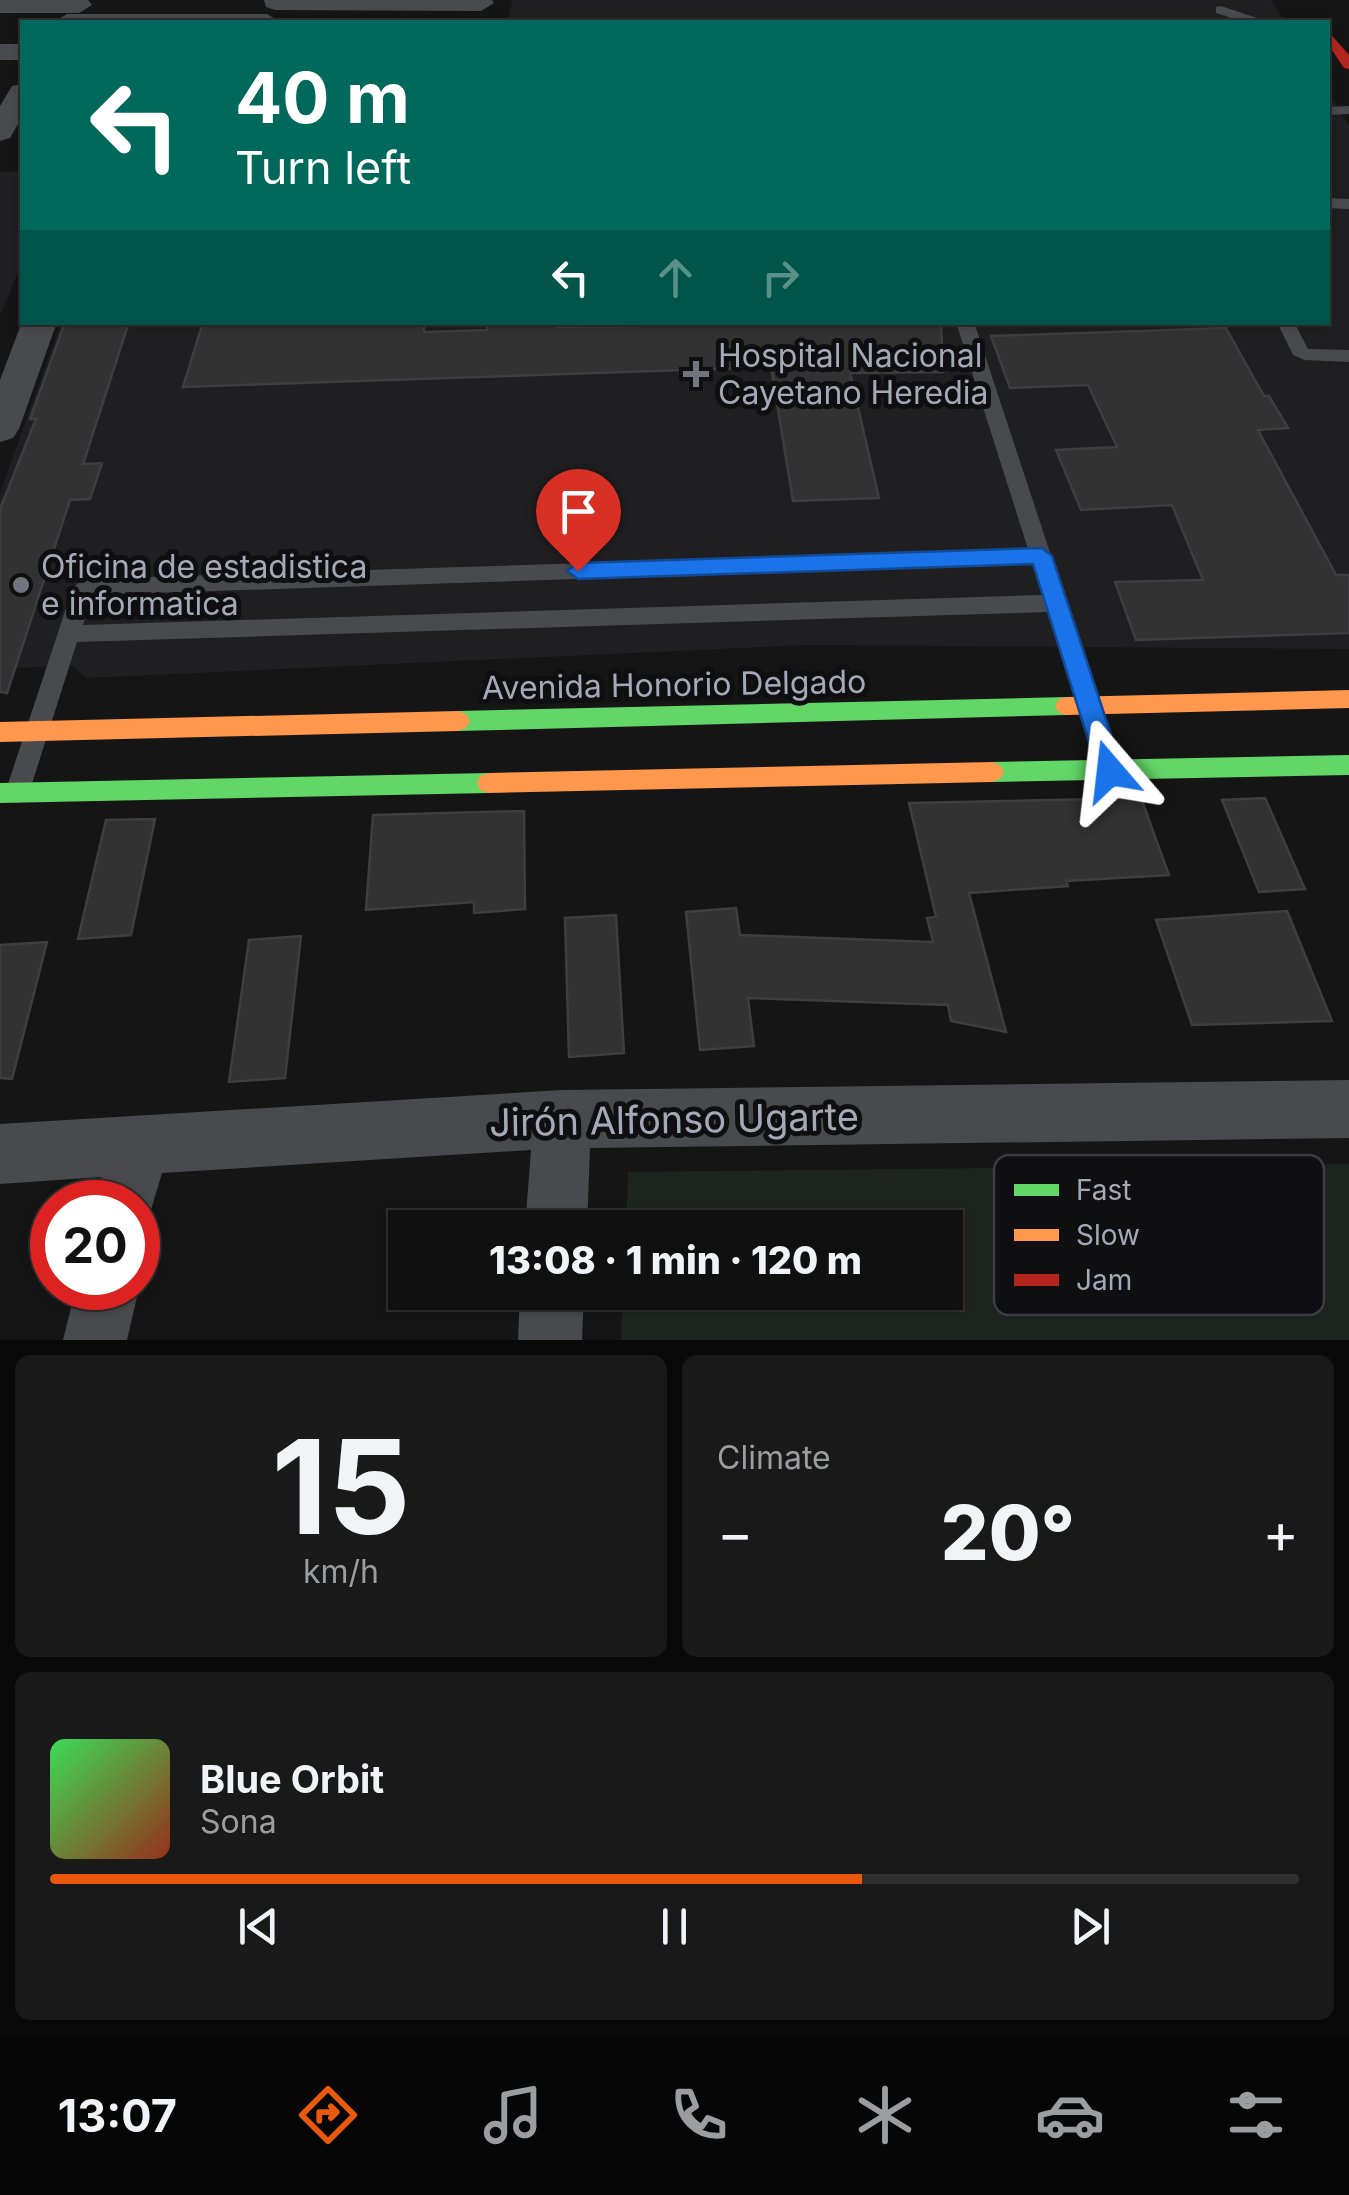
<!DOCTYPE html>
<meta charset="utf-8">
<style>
body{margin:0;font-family:Inter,sans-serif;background:#191919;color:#f1f3f6;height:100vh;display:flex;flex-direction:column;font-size:38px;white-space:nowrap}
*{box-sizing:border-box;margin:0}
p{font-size:32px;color:#9c9d9f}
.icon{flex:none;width:55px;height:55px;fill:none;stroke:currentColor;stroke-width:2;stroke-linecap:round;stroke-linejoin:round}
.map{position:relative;height:1340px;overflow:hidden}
.details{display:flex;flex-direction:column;gap:15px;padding:15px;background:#090909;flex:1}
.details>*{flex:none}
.top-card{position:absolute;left:20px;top:20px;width:1310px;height:305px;border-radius:0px;box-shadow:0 2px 8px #0004,0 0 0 2px #303030;background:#00695c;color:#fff;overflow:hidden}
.speed{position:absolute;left:30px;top:1180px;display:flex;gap:20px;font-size:50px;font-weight:700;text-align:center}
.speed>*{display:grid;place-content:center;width:130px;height:130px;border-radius:50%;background:#101010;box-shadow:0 2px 8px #0004,0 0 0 2px #303030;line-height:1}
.speed .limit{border:15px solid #d22;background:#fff;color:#111}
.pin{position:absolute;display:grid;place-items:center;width:85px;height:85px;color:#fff;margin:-102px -42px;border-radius:50% 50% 50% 0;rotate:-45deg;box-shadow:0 0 10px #0007}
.pin .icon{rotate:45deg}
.me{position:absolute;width:110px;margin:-55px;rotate:343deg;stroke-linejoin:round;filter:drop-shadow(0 0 8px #0008)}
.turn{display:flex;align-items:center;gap:35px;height:210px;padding:0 50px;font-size:45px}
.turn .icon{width:130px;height:130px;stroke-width:2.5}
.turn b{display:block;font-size:70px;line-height:85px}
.lanes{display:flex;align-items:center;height:95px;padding:0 50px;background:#0003;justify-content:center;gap:50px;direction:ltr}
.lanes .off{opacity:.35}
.big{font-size:75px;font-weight:800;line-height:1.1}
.details .card{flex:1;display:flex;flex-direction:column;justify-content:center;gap:15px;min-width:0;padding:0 35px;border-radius:15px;background:#191919}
.details .dial{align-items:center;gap:0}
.dial b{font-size:130px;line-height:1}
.song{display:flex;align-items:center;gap:30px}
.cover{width:120px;height:120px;border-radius:15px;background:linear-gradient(135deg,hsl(130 70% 55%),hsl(10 70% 35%))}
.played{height:10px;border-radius:5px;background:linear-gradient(90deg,#ea580c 65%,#303030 65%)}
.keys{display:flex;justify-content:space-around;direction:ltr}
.heat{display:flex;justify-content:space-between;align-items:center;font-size:55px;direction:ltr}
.details .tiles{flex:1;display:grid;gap:15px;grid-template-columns:1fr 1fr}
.card:last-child{grid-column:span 2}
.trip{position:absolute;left:388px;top:1210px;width:575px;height:100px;border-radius:0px;background:#101010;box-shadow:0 2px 8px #0004,0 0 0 2px #303030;font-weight:800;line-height:100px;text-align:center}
.tabs{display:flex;height:160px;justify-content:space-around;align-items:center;background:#060606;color:#9c9d9f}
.tabs .icon{width:70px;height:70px}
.tabs .current{color:#ea580c}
.tabs b{font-size:45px;color:#f1f3f6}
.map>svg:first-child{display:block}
.built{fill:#1f1f21}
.green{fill:#1d241f}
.building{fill:#323233;stroke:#3e3e41;stroke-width:2.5}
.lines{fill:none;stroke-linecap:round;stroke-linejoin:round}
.lane{fill:#494a4e;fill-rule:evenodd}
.street{fill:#494a4e;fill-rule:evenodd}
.fast{fill:#63d668;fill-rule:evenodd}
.slow{fill:#ff974d;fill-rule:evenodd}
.jam{fill:#b3261e;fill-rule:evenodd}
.route{fill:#1a73e8;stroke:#114b97;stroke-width:2.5}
.poi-dot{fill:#73757e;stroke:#0f0f11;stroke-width:4}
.labels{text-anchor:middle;stroke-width:10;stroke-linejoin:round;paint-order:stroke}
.poi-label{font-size:32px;fill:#a5a8b7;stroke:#0f0f11;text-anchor:start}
.street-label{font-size:32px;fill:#a5a8b7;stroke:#0f0f11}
.near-street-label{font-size:38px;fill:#a5a8b7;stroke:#0f0f11}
.key{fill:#0f0f11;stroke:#3c3d43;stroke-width:2.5}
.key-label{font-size:28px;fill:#a5a8b7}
</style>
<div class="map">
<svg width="1349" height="1340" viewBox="0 0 1349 1340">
<rect width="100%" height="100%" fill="#151515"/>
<!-- built -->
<g class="built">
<path d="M512 0H1271L1285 22H508Z"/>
<path d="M1328 91 1349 125V649L806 645 86 678 73 666 8 668 0 673V493L61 323 1328 322Z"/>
<path d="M22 171V263L0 315V172Z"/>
</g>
<!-- green -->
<path class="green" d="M1349 1164V1340H621L623 1293 945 1292V1228L626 1227 628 1172Z"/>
<!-- building -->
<g class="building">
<path d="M65 322H129L83 464 102 463 90 499 70 500 7 693 0 692V509L36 419H30Z"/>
<path d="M203 322H424V332L487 330V322H558V327L941 322 943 372 850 373 879 498 793 501 771 367 183 387Z"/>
<path d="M1226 328 1264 396H1269L1288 428 1258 430 1336 575H1349V633L1136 640 1115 582 1203 580 1172 505 1081 510 1056 450 1117 447 1088 385 1010 388 991 336Z"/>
<path d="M1141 798 1169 875 1066 881 1068 886 969 893 1006 1032 951 1021 948 1005 748 998 754 1046 700 1050 686 912 736 908 740 935 933 942 927 918 936 917 909 803Z"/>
<path d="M1265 798 1305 889 1259 892 1222 800Z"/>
<path d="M524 811 525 909 474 913V902L366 910 373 815Z"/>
<path d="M155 819 131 935 78 939 106 820Z"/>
<path d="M1287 911 1332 1021 1192 1025 1156 920Z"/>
<path d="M616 915 624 1053 569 1057 565 918Z"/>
<path d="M301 936 285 1078 229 1082 249 940Z"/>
<path d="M47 942 12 1079 0 1078V945Z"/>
</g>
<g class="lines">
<!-- lane -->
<g class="lane">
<path d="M1221 6 1260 19 1261 22H1244L1216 13V7Z"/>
<path d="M1349 106V114L1328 115V107Z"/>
<path d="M1328 198 1349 199V209L1328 208Z"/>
<path d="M956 322H974L1122 771 1118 778 1110 781 1102 778 1098 771 1048 612 77 642 29 793 26 800 17 803 8 800 5 793 73 587 84 579 1028 549ZM1033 564 1043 595 83 625 92 595Z"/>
<path d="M1277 322H1294L1308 349 1349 350V362L1305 360 1293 355Z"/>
</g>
<!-- street -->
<g class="street">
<path d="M0 0H88L92 5 79 13H0Z"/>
<path d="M264 0H492L494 3 481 11 275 10 266 7Z"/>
<path d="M67 14H267L280 22H54Z"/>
<rect x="0" y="44" width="22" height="16"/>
<path d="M22 84V117L10 138 0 141V106L12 86Z"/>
<path d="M22 322H57L19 429 13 438 0 442V380Z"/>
<path d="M1349 1080V1138L590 1148 587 1228H525L531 1150 162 1173 147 1223 138 1228V1202H96L101 1177 0 1184V1124L562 1090Z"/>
<path d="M138 1285 139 1288 127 1340H63L76 1288Z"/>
<path d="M520 1292H584L582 1340H518Z"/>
</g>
<!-- fast -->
<g class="fast">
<path d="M1067 697 1075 699 1079 706 1075 713 1067 715 458 731 450 728 446 721 450 714 458 711Z"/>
<path d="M1349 755V775L992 782 984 779 980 772 984 765 992 762Z"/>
<path d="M489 773 498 776 501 783 498 790 489 793 0 803V783Z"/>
</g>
<!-- slow -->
<g class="slow">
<path d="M1349 690V708L1067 715 1059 713 1055 706 1059 699 1067 697Z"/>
<path d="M458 711 466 714 470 721 466 728 458 731 0 742V722Z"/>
<path d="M992 762 1000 765 1004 772 1000 779 992 782 489 793 480 790 477 783 480 776 489 773Z"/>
</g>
<!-- jam -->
<path class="jam" d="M1328 31 1349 55V69L1344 68 1328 44Z"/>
</g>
<!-- route -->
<path class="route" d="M1042 548 1052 556 1123 771 1119 778 1110 781 1102 778 1098 771 1033 564 578 579 567 571 578 563Z"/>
<!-- markers -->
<g class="poi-dot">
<path d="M691 359h10v10h10v10h-10v10h-10v-10h-10v-10h10z"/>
<circle cx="21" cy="585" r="10"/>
</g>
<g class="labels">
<!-- poi labels -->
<g class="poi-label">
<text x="718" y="367">Hospital Nacional<tspan x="718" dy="37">Cayetano Heredia</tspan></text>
<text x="41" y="578">Oficina de estadistica<tspan x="41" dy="37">e informatica</tspan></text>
</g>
<!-- street labels -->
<g class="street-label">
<text transform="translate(674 685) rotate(-1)" y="11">Avenida Honorio Delgado</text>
</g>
<!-- near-street labels -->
<g class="near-street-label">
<text transform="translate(674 1120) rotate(-1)" y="13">Jirón Alfonso Ugarte</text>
</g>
</g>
<!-- legend -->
<rect x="994" y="1155" width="330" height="160" rx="15" class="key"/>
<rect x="1014" y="1184" width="45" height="12" fill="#63d668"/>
<rect x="1014" y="1229" width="45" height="12" fill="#ff974d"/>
<rect x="1014" y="1274" width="45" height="12" fill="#b3261e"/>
<g class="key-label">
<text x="1076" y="1200">Fast</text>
<text x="1076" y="1245">Slow</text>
<text x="1076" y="1290">Jam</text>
</g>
</svg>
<div class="speed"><div class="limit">20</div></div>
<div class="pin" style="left:578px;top:571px;background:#d93025"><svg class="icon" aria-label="arrive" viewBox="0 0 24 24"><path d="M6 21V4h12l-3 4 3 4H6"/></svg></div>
<svg class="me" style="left:1110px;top:771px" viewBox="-20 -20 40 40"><path d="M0-17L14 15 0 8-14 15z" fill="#1a73e8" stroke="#fff" stroke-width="4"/></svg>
<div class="trip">13:08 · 1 min · 120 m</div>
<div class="top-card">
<div class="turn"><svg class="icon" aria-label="left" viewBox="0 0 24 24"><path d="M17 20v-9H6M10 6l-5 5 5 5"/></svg><div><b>40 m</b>Turn left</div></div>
<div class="lanes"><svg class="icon" aria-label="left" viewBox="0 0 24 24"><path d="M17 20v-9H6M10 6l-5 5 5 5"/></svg><svg class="icon off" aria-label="ahead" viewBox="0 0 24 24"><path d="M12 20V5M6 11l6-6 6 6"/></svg><svg class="icon off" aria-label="right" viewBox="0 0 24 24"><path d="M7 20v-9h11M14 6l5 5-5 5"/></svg></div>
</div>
</div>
<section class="details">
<div class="tiles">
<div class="card dial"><b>15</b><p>km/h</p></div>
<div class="card"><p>Climate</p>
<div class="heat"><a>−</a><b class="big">20°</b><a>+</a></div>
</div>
<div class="card">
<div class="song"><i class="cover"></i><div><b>Blue Orbit</b><p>Sona</p></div></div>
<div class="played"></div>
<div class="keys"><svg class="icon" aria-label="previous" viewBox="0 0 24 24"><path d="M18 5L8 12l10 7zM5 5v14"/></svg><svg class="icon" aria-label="pause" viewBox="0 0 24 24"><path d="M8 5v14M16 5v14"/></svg><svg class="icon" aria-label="next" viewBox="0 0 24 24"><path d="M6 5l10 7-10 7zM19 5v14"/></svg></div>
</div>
</div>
</section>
<nav class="tabs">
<b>13:07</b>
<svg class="icon current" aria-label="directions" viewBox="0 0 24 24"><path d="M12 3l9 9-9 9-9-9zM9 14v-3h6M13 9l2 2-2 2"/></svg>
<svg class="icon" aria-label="music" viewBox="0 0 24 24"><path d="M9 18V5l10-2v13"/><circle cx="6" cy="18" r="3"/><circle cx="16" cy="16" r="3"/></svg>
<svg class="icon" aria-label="phone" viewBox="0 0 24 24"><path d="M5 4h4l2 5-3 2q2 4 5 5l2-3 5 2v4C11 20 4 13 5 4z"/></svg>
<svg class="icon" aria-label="climate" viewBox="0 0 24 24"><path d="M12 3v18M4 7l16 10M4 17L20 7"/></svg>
<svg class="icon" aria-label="car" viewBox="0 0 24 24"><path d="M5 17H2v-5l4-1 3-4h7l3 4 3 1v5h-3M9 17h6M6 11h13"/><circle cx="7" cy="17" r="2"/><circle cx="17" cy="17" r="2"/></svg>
<svg class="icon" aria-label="filters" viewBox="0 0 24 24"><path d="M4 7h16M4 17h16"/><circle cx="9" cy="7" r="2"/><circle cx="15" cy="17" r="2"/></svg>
</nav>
